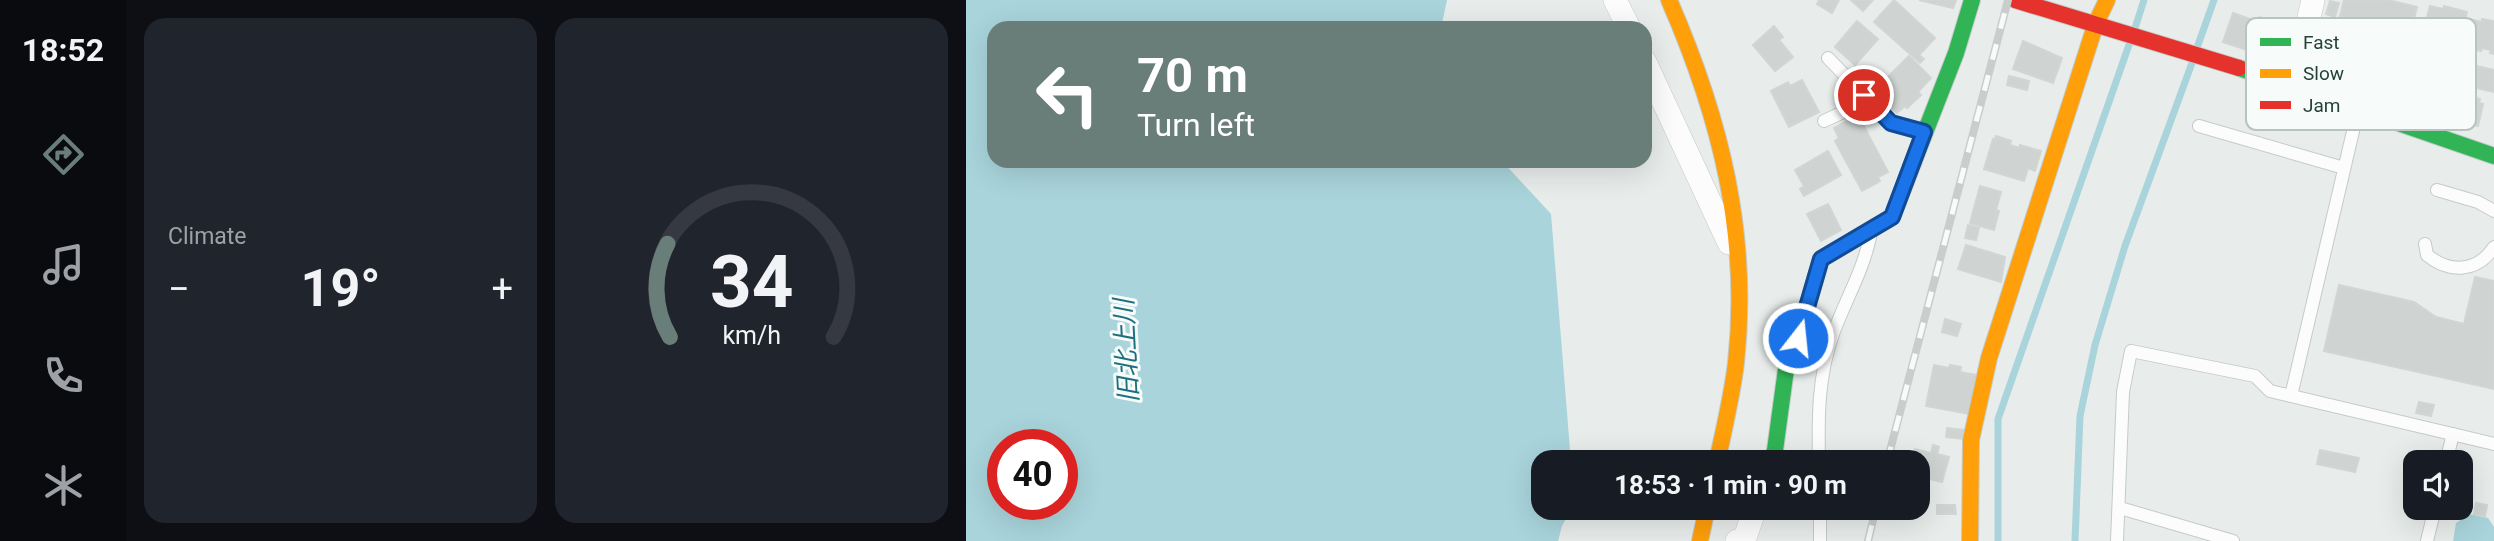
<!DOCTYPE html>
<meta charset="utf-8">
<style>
body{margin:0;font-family:Roboto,"Noto Sans JP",sans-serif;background:#20242c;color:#f1f3f6;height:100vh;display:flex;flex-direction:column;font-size:26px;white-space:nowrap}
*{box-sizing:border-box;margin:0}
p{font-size:23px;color:#9ea1a6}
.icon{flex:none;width:38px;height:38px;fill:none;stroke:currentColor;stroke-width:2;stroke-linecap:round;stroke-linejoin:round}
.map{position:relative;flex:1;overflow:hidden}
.drawer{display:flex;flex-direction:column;gap:18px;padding:18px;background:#0d0f14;width:840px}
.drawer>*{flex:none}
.guide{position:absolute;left:21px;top:21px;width:665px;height:147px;border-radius:21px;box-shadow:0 7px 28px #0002;background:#697e78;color:#fff;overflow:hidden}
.buttons{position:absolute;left:1437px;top:450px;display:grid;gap:14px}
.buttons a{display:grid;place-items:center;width:70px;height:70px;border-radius:14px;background:#171b24;box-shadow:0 7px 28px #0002;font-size:35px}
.speed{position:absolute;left:21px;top:429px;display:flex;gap:14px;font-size:35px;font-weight:700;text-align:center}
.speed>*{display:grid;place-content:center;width:91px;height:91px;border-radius:50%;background:#171b24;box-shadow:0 7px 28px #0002;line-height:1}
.speed .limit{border:10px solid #d22;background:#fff;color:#111}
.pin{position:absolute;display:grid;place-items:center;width:60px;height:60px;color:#fff;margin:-30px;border:4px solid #fff;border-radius:50%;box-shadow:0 2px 7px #0007}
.me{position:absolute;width:77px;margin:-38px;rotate:16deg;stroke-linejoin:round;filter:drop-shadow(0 0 5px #0008)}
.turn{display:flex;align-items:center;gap:24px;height:147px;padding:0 35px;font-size:32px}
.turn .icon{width:91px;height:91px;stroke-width:2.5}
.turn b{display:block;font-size:49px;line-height:60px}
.big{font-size:52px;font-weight:700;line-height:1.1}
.drawer .card{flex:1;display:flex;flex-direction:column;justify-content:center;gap:10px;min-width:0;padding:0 24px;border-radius:21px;background:#20242c}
.drawer .dial{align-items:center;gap:0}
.dial svg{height:182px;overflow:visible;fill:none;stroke:#363941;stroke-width:7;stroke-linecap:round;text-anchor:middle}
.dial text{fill:#f1f3f6;stroke:none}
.heat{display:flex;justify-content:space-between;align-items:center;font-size:38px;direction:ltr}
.drawer .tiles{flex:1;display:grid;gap:18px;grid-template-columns:repeat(2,1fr)}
.trip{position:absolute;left:565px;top:450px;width:399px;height:70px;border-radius:21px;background:#171b24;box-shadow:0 7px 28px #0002;font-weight:700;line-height:70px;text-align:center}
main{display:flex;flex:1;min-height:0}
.dock{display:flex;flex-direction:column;width:126px;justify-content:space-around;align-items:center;background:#090b0e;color:#9ea1a6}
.dock .icon{width:49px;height:49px}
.dock .current{color:#697e78}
.dock b{font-size:32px;color:#f1f3f6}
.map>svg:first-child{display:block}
.water{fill:#a9d4db;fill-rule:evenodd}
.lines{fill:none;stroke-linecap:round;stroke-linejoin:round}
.stream{stroke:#a9d4db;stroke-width:7}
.building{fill:#cfd4d2;stroke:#d1d6d4;stroke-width:2}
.lane-casing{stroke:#c5cac8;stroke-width:14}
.street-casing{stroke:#c5cac8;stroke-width:24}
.fast-casing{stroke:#c3cbc8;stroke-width:18}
.slow-casing{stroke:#c3cbc8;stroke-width:18}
.jam-casing{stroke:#c3cbc8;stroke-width:18}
.lane{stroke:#fcfcfc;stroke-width:12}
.street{stroke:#fcfcfc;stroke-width:23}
.fast{stroke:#30b455;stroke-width:16}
.slow{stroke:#ff9f0a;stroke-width:16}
.jam{stroke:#e5322d;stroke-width:16}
.rail-casing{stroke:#c9cdcc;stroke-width:8}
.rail{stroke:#f7fbf9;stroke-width:5;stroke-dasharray:16;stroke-linecap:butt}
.route-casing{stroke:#114b97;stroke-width:18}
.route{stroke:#1a73e8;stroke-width:12}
.labels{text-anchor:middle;stroke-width:6;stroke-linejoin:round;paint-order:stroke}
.water-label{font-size:26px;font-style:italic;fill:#1c6f80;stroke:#f7fbf9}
.key{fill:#f7fbf9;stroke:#b8c4c0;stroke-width:2}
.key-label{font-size:19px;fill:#24423a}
</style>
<main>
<nav class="dock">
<b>18:52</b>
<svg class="icon current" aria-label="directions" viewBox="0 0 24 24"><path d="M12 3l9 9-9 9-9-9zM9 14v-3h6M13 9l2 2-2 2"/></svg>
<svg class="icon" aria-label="music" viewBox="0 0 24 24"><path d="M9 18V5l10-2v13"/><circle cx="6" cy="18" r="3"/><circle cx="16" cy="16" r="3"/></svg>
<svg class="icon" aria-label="phone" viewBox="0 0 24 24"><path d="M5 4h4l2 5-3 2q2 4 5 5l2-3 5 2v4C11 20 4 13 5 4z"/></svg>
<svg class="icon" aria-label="climate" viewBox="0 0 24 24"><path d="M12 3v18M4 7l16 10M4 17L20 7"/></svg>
</nav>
<section class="drawer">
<div class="tiles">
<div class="card"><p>Climate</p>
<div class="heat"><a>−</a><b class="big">19°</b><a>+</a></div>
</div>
<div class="card dial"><svg viewBox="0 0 100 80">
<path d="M14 69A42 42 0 1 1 86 69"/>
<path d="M14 69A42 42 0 0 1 13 28" stroke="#697e78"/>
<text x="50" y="56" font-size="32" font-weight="700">34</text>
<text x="50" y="72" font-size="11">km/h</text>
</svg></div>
</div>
</section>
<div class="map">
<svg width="1528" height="541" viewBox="0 0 1528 541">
<rect width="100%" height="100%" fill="#e8edeb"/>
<!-- water -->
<g class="water">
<path d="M0 0H481L475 28H28V161H536L585 214 605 462H578V508H606L596 526 592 541H0ZM37 444H96V504H37Z"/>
<path d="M1503 514 1522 518 1528 527V541H1487L1490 523Z"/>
</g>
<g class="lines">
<!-- stream -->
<g class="stream">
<path d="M1169 28 1178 0"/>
<path d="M1232 45 1248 0"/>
<path d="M1032 541V419L1164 42"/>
<path d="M1109 541 1114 416 1129 345 1159 246 1226 63"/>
</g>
</g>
<!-- building -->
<g class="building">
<path d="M853 0H873L866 13 851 4Z"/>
<path d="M885 0H907L897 11Z"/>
<path d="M928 0 969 38 953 55 958 59 954 63 908 22Z"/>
<path d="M953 0H990L987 8Z"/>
<path d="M1378 0H1422L1451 7 1445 31 1423 26 1422 29 1374 16Z"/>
<path d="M1364 1 1373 3 1369 17 1360 14Z"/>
<path d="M1464 6 1477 9 1478 6 1501 12 1493 45 1456 35V37L1452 36 1454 27 1458 28Z"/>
<path d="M1267 13 1292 22 1294 17 1304 21 1303 23 1316 27 1314 32 1329 36 1323 54 1312 60 1257 42Z"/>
<path d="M1503 19 1516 22V19L1527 21 1528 54 1524 53 1525 50 1516 48 1515 51 1497 47Z"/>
<path d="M891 21 912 39 889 65 869 47Z"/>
<path d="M808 26 817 37 813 40 827 57 809 71 787 45Z"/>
<path d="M1057 41 1096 58 1087 83 1047 69Z"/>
<path d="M943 56 965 78 952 92 955 95 941 108 939 106 931 113 914 96 921 89 915 84Z"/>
<path d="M1493 62 1528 70V92L1488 83Z"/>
<path d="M1043 76 1063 81 1061 90 1041 85Z"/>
<path d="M836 80 853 112 823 127 805 91 822 82 824 86Z"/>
<path d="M1487 92 1514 99 1513 103 1517 104 1512 126 1501 123 1502 120 1481 115Z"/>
<path d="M892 115 922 172 912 177 914 181 896 191 869 141 873 138 868 128Z"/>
<path d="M1030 136 1045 141 1044 145 1053 148 1054 145 1075 151 1069 171 1062 168 1058 181 1018 169 1027 139 1029 140Z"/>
<path d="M862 151 875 175 838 196 834 189 838 186 829 170Z"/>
<path d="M1014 186 1035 192 1030 210 1033 211 1028 230 1004 223Z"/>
<path d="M862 204 875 230 855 241 841 214Z"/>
<path d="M1002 225 1013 228 1010 240 999 238Z"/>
<path d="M1000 245 1039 257 1035 282 992 269Z"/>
<path d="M1509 277 1528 281V389L1358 351 1373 285 1448 302 1470 317 1498 324Z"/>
<path d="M979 319 995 324 991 336 976 332Z"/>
<path d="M968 365 983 368 984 365 995 367 994 372 1011 375 1004 414 960 406Z"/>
<path d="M1453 402 1468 405 1465 416 1450 413Z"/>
<path d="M981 428 998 430 997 439 980 437Z"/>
<path d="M967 445 973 447 971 454 983 457 976 482 952 476V462H946L949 449 965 453Z"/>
<path d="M1354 450 1393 458 1389 472 1351 464Z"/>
<path d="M1510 503 1521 505 1519 516 1508 514Z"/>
<path d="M971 505H989L990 514H971Z"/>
</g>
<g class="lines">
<!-- lane casing -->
<g class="lane-casing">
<g id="lane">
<path d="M862 58 925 123 958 132"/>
<path d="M858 121 886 108 898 95"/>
<path d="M1233 126 1378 168"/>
<path d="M1471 190 1512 202 1528 211"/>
<path d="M1459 244 1461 255C1483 273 1511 273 1528 247"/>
<path d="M1325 396 1392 110"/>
<path d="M853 462C852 417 852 376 867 334 879 301 897 271 904 237"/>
<path d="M1480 462 1487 434"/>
<path d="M854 508V541"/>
<path d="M1154 508 1267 541"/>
<path d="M1151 541 1157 392 1165 351 1289 376 1304 391 1528 444"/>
<path d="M1461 541 1469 508"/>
</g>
</g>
<!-- street casing -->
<g class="street-casing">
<g id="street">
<path d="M649 0 663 28"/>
<path d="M679 62 763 243"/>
<path d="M1327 88 1347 0"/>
<path d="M771 541 779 538 789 508"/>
</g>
</g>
<!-- fast casing -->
<g class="fast-casing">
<g id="fast">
<path d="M1273 68 1528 156"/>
<path d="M805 462 809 450 820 369 832 338 855 259 926 217 990 53 1006 0"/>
</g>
</g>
<!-- slow casing -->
<g class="slow-casing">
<g id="slow">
<path d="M703 0C754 117 784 234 770 363 766 396 758 429 751 462"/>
<path d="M734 541 741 508"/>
<path d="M1004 541 1005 440 1023 358 1130 23 1141 0"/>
</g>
</g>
<!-- jam casing -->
<g class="jam-casing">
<path id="jam" d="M1049 0 1273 68"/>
</g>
<!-- lane -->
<use href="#lane" class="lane"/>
<!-- street -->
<use href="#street" class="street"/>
<!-- fast -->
<use href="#fast" class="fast"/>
<!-- slow -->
<use href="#slow" class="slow"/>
<!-- jam -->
<use href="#jam" class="jam"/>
<!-- rail casing -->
<g class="rail-casing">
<g id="rail">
<path d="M921 462 1042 0"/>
<path d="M902 541 910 508"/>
</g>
</g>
<!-- rail -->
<use href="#rail" class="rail"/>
</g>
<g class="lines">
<!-- route casing -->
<g class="route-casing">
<path id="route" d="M832 338 855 259 926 217 958 132 925 123 898 95"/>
</g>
<!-- route -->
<use href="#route" class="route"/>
</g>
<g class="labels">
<!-- water labels -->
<g class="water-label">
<text transform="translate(160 351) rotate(-93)" y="9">旧北上川</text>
</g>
</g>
<!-- legend -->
<rect x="1280" y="18" width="230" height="112" rx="10" class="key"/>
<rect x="1294" y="38" width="31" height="8" fill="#30b455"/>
<rect x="1294" y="69" width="31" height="9" fill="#ff9f0a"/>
<rect x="1294" y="101" width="31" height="8" fill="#e5322d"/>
<g class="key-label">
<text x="1337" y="49">Fast</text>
<text x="1337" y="80">Slow</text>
<text x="1337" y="112">Jam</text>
</g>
</svg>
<div class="buttons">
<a><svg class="icon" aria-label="sound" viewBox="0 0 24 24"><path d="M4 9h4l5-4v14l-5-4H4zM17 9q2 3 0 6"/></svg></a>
</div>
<div class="speed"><div class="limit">40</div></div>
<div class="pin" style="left:898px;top:95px;background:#d93025"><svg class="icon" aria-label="arrive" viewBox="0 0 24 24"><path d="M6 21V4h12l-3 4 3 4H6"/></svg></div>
<svg class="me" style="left:832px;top:338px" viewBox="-20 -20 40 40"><circle r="17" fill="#1a73e8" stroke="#fff" stroke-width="3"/><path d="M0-11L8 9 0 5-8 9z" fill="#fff"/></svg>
<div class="trip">18:53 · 1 min · 90 m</div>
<div class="guide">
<div class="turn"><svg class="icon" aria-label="left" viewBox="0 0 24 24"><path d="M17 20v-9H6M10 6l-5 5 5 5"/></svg><div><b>70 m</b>Turn left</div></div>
</div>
</div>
</main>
